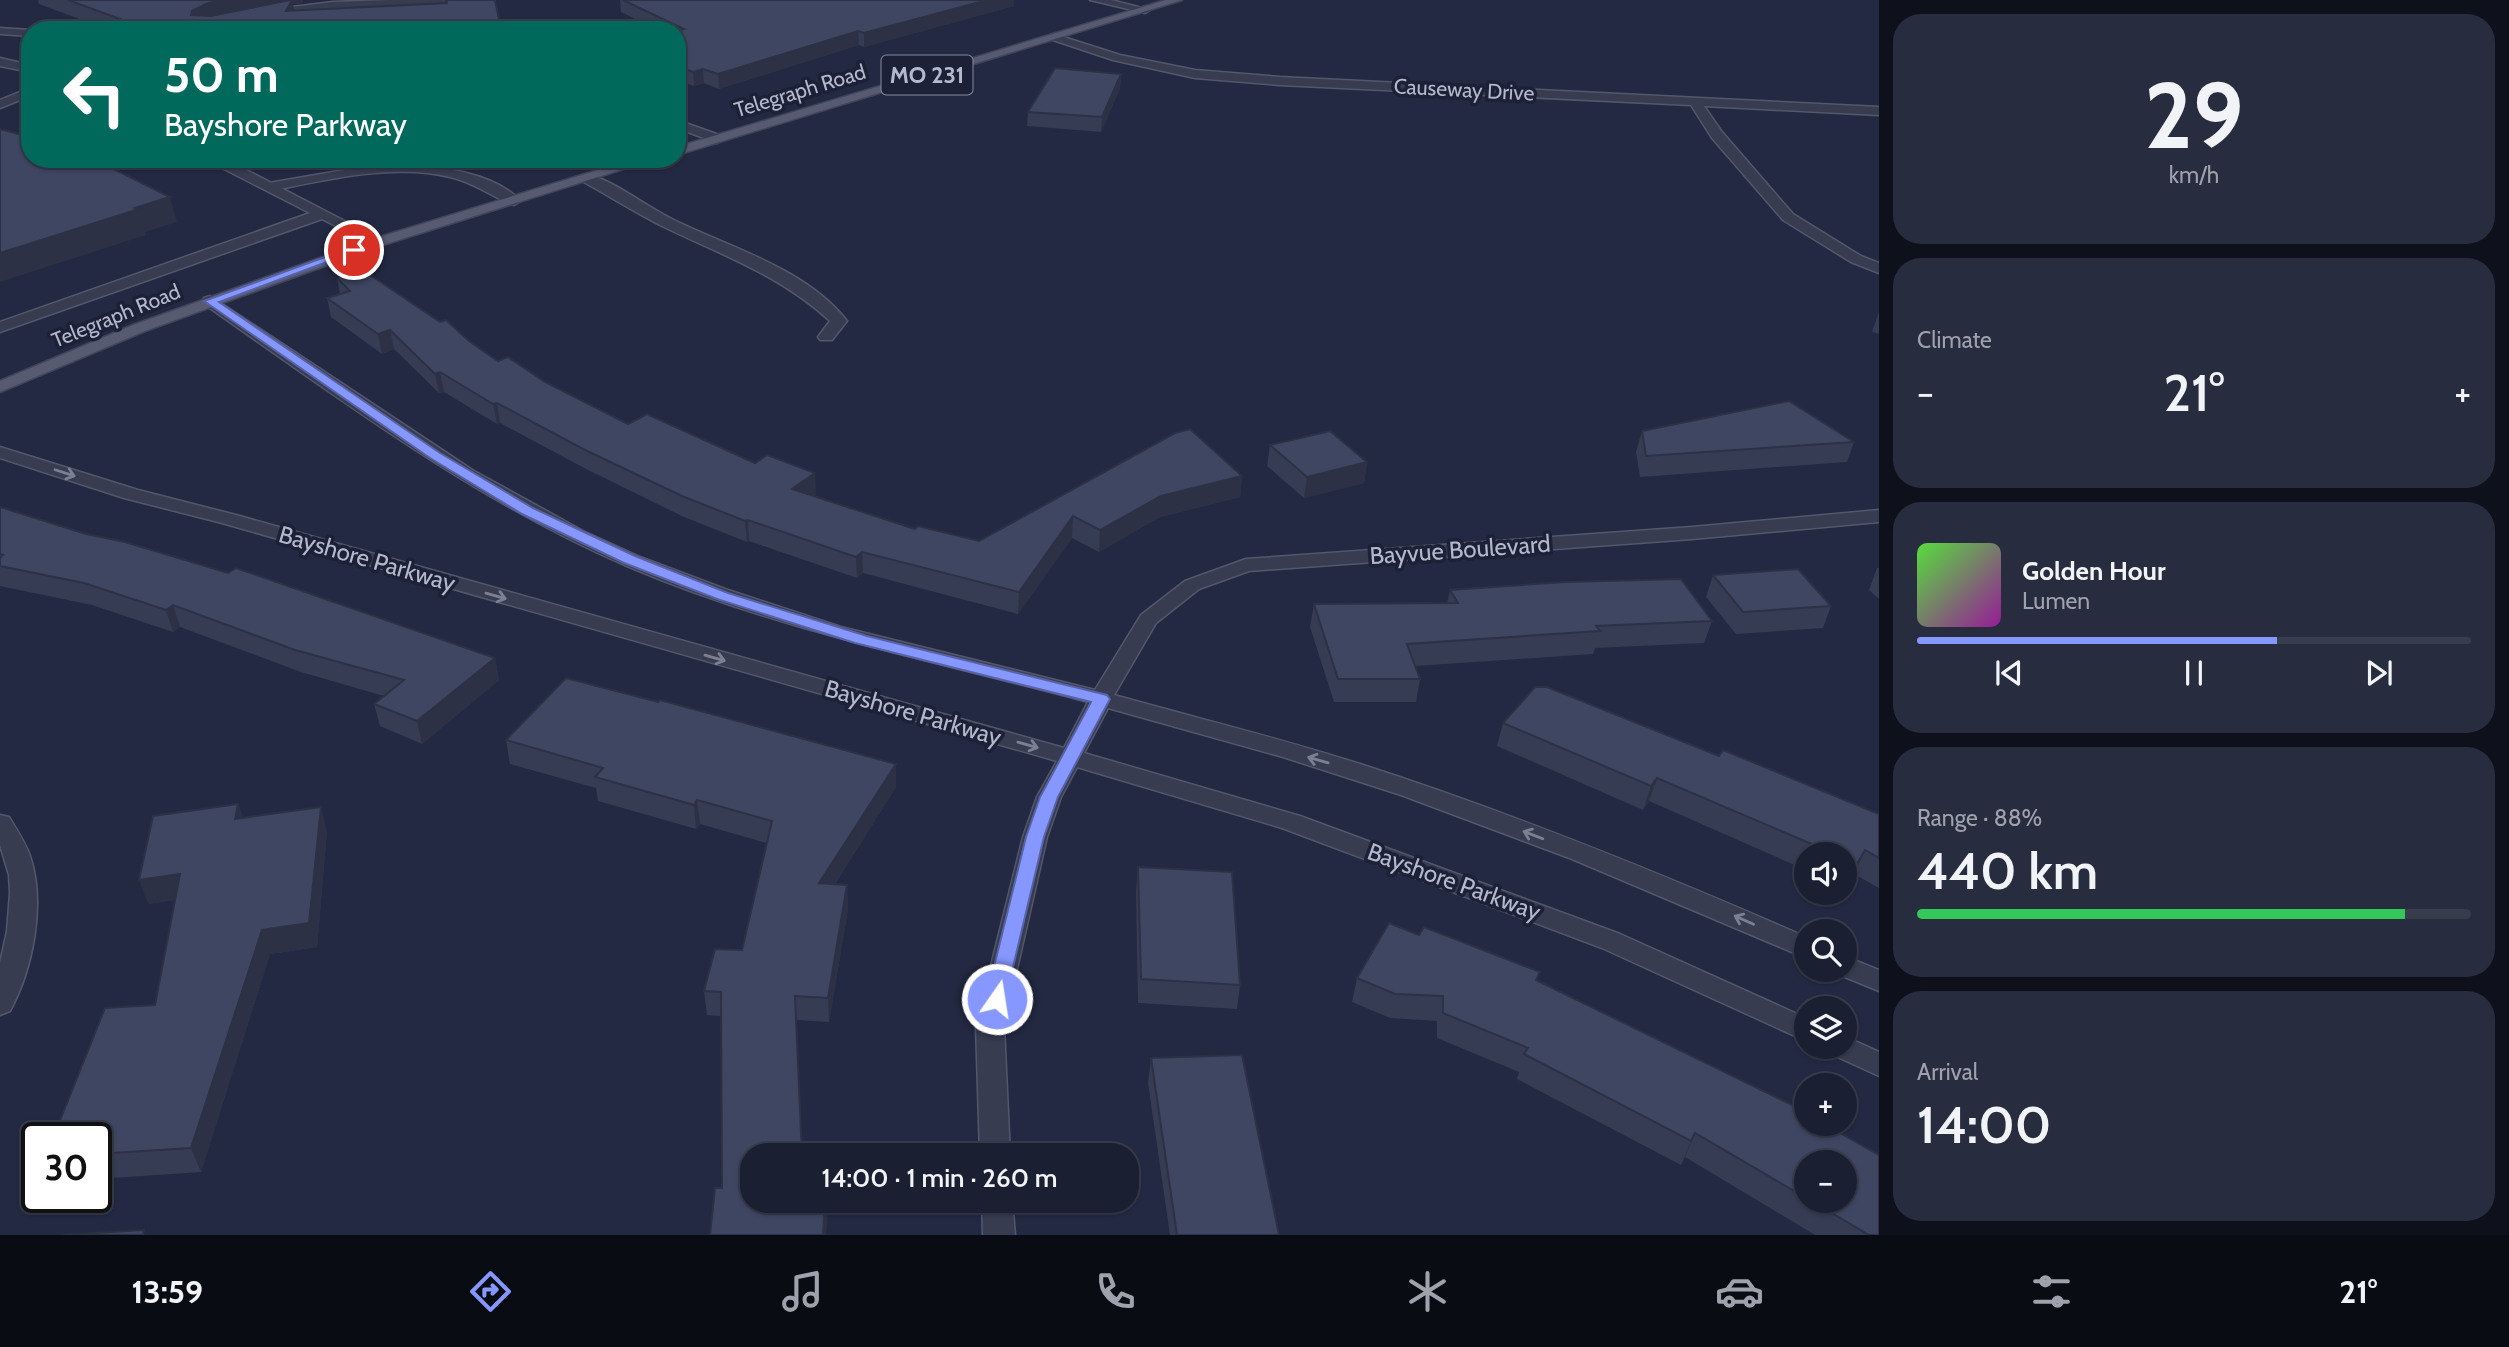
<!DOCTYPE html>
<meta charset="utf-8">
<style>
body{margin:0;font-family:Cabin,sans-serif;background:#272c3e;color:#f1f3f6;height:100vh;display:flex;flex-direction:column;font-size:26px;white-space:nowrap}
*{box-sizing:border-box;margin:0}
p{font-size:23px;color:#9fa2ac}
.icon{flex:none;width:38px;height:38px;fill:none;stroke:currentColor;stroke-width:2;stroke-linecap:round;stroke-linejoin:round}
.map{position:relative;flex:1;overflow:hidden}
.sheet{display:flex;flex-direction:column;gap:14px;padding:14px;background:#0e111c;width:630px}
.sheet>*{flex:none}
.guide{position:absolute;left:21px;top:21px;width:665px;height:147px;border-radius:28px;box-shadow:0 2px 5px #0004,0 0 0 2px #383d4d;background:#00695c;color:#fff;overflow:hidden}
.controls{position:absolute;left:1794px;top:842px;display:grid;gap:14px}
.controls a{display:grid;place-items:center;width:63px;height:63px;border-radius:50%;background:#1a1f32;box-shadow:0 2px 5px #0004,0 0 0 2px #383d4d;font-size:35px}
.speed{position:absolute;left:21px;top:1122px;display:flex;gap:14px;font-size:35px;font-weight:700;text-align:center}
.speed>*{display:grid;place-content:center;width:91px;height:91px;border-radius:50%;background:#1a1f32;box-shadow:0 2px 5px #0004,0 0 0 2px #383d4d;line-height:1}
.speed .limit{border:4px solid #111;border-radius:10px;background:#fff;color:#111}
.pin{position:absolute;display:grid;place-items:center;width:60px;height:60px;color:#fff;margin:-30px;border:4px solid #fff;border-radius:50%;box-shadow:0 2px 7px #0007}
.me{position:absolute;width:77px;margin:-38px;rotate:13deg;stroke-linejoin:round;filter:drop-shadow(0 0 5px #0008)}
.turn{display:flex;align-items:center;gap:24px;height:147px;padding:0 28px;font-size:32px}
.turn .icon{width:91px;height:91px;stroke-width:2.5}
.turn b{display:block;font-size:49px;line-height:60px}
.big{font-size:52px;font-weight:600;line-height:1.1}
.sheet .tile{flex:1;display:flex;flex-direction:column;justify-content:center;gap:10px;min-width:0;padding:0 24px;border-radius:28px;background:#272c3e}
.sheet .dial{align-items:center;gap:0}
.dial b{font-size:91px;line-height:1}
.song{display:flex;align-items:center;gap:21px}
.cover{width:84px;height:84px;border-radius:10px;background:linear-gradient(135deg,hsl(110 70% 55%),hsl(300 70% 35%))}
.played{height:7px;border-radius:4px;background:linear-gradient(90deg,#8698ff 65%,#383d4d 65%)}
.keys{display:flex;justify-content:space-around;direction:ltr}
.heat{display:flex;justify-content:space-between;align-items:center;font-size:38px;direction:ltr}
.charge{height:10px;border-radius:5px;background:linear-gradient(90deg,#34c759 88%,#383d4d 0)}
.trip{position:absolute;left:740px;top:1143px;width:399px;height:70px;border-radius:28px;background:#1a1f32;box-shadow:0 2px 5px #0004,0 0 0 2px #383d4d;font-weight:600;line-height:70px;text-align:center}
.tabs{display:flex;height:112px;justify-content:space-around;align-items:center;background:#0a0c14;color:#9fa2ac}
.tabs .icon{width:49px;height:49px}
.tabs .active{color:#8698ff}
.tabs b{font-size:32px;color:#f1f3f6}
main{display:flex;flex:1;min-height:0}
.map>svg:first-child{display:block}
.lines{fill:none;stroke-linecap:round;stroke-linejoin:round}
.lane-casing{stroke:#53576c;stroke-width:3}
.street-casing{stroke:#53576c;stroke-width:3}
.primary-casing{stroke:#41455b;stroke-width:3}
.lane{fill:#383c51;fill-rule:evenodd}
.street{fill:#383c51;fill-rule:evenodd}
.primary{fill:#565b71;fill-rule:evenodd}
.wall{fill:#363c54;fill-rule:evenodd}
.shaded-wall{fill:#2c3145}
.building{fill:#3f4662;stroke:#2c3145;stroke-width:2}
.oneway{stroke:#7c8095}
.route{fill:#8698ff;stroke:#5763a6;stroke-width:2}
.labels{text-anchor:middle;stroke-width:7;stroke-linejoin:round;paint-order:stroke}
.far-street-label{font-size:21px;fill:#b4b8cc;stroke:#1c2137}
.shield{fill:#1c2137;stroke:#868b9f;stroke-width:2}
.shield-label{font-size:23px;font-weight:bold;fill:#b4b8cc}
.street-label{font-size:24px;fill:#b4b8cc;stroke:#1c2137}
</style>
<main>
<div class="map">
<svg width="1879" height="1235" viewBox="0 0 1879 1235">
<rect width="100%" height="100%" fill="#232942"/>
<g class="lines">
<!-- lane casing -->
<g class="lane-casing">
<g id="lane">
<path d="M677 120 722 136 723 139 717 143 677 128Z"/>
<path d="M232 159H254L226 169 219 165Z"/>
<path d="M401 165C438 166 493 172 521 201L514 205 509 204C490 194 471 182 450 177 392 163 326 180 269 191L262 187 269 183 356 168Z"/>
<path d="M587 174C615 181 645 206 672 219 730 248 806 268 847 321L832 340H820L818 337 830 321C778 274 724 256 662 226 635 212 609 196 582 181V175Z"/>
</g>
</g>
<!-- street casing -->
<g class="street-casing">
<g id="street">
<path d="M388 0H490L485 3 333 8 267 16 262 13 267 10 333 2Z"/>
<path d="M1090 0H1111L1150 10 1145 13Z"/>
<path d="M0 28 30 30V36L0 34Z"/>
<path d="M1054 34 1120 55 1195 70 1280 77 1879 107V115L1704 106 1722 132 1793 214 1861 256 1879 263V273L1851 262 1783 220 1712 138 1691 105 1280 85 1195 78 1113 60 1050 39V35Z"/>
<path d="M0 58 30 65V72L0 66Z"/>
<path d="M30 88V96L0 108V100Z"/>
<path d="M194 159 231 162 385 242 383 245H373L322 219 0 332V322L310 213 222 168Z"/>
<path d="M210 296 474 471 583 531 640 557 725 589 841 627 1095 690 1141 615 1185 581 1246 559 1692 527 1879 510V522L1692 539 1249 571 1199 589 1156 623 1114 695C1196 718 1279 738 1360 764 1512 813 1660 873 1806 937V958L1572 859 1401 795 1283 757 1108 708 1084 753 1300 816 1620 934 1806 1018V1041L1602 948 1282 828 1077 767 1061 797 1047 837 1004 1026 1010 1155H980L976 1026 1023 837 1037 797 1057 761 222 523 124 498 0 458V447L138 490 236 515 1064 748 1088 702C932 660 777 630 627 566 474 500 340 399 204 304L202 301 204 298Z"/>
<path d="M0 815 9 817C17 830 25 842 30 856 46 903 33 969 10 1011L0 1015V963L7 931 10 893 9 875 0 845Z"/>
<path d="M1844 956 1879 970V991L1835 973 1833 970H1844Z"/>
<path d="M1844 1036 1879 1052V1076L1831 1054 1827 1046H1844Z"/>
<path d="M982 1200H1012L1015 1235H983Z"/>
</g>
</g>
<!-- primary casing -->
<g class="primary-casing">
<g id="primary">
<path d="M1166 0H1182L677 155V147Z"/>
<path d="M634 159H655L383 245 145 331 0 392V381L133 325 373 239Z"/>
</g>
</g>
<!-- lane -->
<use href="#lane" class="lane"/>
<!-- street -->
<use href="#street" class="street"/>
<!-- primary -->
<use href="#primary" class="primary"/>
</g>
<!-- wall -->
<g class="wall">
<path d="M38 0H303L302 3 293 4 294 10 495 0 501 30H109L39 4Z"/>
<path d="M620 0H1014V6L864 47 859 45 719 89 704 83 694 86 677 80V30H658L621 12Z"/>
<path d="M1121 74 1120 88 1101 132 1027 126 1028 112Z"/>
<path d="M337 278 469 341 498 361 545 382 628 424 816 494 814 496 915 529 979 541 1175 433 1242 476 1240 497 1160 517 1099 552 1072 538 1018 614 863 573 857 578 749 541 747 542 684 517 588 470 500 423 497 424 444 392 439 393 394 349 382 354 331 317 327 298 340 294Z"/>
<path d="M1879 312V334L1872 332Z"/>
<path d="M1642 431 1854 442 1847 462 1640 477 1636 452Z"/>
<path d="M1270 445 1367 462 1364 483 1304 498 1267 466Z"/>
<path d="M0 507 86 534 495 658 499 680 422 744 380 726 374 704 384 696 301 672 180 627 173 632 92 605 0 586Z"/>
<path d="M1877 568H1879V599L1869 590Z"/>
<path d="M1713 575 1831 606 1823 628 1736 634 1706 597Z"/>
<path d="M1450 590 1712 621 1704 643 1595 648 1593 654 1415 666 1420 679 1416 702H1334L1310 627 1314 604H1447Z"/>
<path d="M1503 723 1719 756 1879 814V888L1854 874 1847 887 1844 886V854H1806V870L1649 801 1643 810 1497 746Z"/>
<path d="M506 740 896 787 835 884 847 885 848 909 829 1022 797 1020 752 1155 827 1210 826 1235H710L722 1188 721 1016 707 1015 704 991 742 950 767 843 700 824 696 829 598 801 596 788 510 764Z"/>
<path d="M238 804 243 818 327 831 317 947 270 954 201 1172 96 1179V1138L155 1005 175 900 148 904Z"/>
<path d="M1138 867 1240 985 1237 1009 1138 1003 1136 891Z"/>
<path d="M1389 923 1419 935 1424 927 1540 972 1537 980 1788 1103 1806 1113V1124H1824L1879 1155V1235H1815L1685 1157 1681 1165 1517 1079 1519 1072 1437 1038V1021L1390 1018 1352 1002 1357 978ZM1806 1162H1844V1200H1806Z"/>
<path d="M1151 1058 1279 1235H1170L1148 1083Z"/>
</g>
<!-- shaded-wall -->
<g class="shaded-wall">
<path d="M220 0H303L302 3 293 4 295 16 210 20 191 15 192 11 206 4Z"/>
<path d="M987 0H1014V6L864 47V33Z"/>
<path d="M858 31 859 45 719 89 718 74Z"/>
<path d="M703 69 704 83 694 86 693 72Z"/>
<path d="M1121 74 1120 88 1101 132 1102 117Z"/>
<path d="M170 197 177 222 145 232 146 235 0 282V253Z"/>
<path d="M390 330 394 349 382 354 378 334Z"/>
<path d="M440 372 444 392 439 393 435 374Z"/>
<path d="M497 403 500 423 497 424 493 404Z"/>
<path d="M1367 462 1364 483 1304 498 1307 477Z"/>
<path d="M815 473 816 494 794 510 792 489Z"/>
<path d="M1242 476 1240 497 1160 517 1099 552 1100 530 1161 496Z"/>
<path d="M1073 516 1072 538 1018 614 1019 592Z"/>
<path d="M748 520 749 541 747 542 745 521Z"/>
<path d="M862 552 863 573 857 578 856 557Z"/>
<path d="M173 605 180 627 173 632 166 610Z"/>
<path d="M495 658 499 680 422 744 417 721Z"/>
<path d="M896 764V787L820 907 819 883Z"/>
<path d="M1657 778 1649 801 1643 810 1651 786Z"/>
<path d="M697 800 700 824 696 829 694 805Z"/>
<path d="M238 804 246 827 235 819Z"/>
<path d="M321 807 327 831 317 947 270 954 201 1172 191 1148 262 930Z"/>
<path d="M1865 850 1854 874 1847 887 1857 864Z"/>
<path d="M180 874 189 898 148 904 139 880Z"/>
<path d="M847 885 848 909 829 1022 828 998Z"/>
<path d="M1695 1133 1685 1157 1681 1165 1691 1141Z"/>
<path d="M825 1200H826L827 1210 826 1235H823Z"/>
</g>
<!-- building -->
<g class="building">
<path d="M68 0H220L206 4 192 11 191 15 211 16 290 0H292L286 11 447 3 446 0H495L500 24 488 21 485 30H157L139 26Z"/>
<path d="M623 0H987L864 33 858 31 718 74 703 69 693 72 677 66V31L684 29Z"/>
<path d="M1055 68 1121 74 1102 117 1028 112Z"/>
<path d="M0 129 30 137V159H94L170 197 135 208 139 209 0 253Z"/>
<path d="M351 262 440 322 446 320 469 341 498 361 508 357 545 382 628 424 647 414 755 463 767 455 815 473 792 489 915 529 918 526 979 541 1175 433 1190 429 1242 476 1161 496 1100 530 1073 516 1019 592 862 552 856 557 748 520 745 521 682 496 585 450 497 403 493 404 440 372 435 374 390 330 378 334 327 298 350 291 337 278Z"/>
<path d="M1789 401 1854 442 1646 456 1642 431Z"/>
<path d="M1330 431 1367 462 1307 477 1270 445Z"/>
<path d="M0 507 86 534 125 542 228 573 236 568 495 658 417 721 374 704 404 680 295 650 173 605 166 610 84 583 0 566V558L3 555 0 554Z"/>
<path d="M1798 569 1831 606 1743 612 1713 575Z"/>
<path d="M1681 579 1712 621 1596 626 1600 631 1407 644 1420 679H1338L1314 604 1458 603 1450 590 1565 582Z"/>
<path d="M566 678 658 702 660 700 896 764 819 883 847 885 828 998 795 996 802 1155H752V1200H825L823 1235H710L715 1188H722L721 992 704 991 715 949 742 950 772 821 697 800 694 805 595 777 603 768 506 740Z"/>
<path d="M1535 687H1547L1719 756 1723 750 1879 814V858L1865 850 1857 864 1844 858V854H1835L1657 778 1651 786 1503 723Z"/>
<path d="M238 804 235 819 321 807 309 923 262 930 191 1148 96 1154V1138H53L105 1008 155 1005 180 874 139 880 153 816Z"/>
<path d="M1138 867 1232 872 1240 985 1141 979Z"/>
<path d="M1389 923 1419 935 1424 927 1540 972 1536 980 1788 1103 1806 1113V1124H1824L1879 1155V1235H1869L1810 1200H1844V1162H1806V1198L1695 1133 1691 1141 1524 1054 1528 1048 1443 1013V996L1395 994 1357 978Z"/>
<path d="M1242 1055 1279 1235H1177L1151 1058Z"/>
<path d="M144 1230 143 1235H63Z"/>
</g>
<!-- one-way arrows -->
<defs><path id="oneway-shaft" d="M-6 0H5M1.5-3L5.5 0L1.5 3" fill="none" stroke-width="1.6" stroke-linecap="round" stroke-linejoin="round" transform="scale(1.75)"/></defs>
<g class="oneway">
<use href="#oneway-shaft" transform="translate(65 473) rotate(18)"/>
<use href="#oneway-shaft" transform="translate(496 596) rotate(16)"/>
<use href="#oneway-shaft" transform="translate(715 658) rotate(16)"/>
<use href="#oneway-shaft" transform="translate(1028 745) rotate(16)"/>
<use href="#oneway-shaft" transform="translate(1318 760) rotate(-164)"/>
<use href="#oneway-shaft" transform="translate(1533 835) rotate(-159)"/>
<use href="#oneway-shaft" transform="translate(1744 920) rotate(-156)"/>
</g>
<!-- route -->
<path class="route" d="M350 248 359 250 219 302 440 453 533 508 635 556 728 593 867 636 1107 695 1110 699 1058 797 1044 837 1004 1005 997 1007 989 1005 986 999 1026 837 1040 797 1091 702 855 643 717 599 624 563 522 514 430 458 204 301Z"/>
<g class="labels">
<!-- far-street labels -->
<g class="far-street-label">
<text transform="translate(1464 90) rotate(3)" y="7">Causeway Drive</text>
<text transform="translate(800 91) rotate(-17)" y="7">Telegraph Road</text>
<text transform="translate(116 316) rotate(-22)" y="7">Telegraph Road</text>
</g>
<!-- shield labels -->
<rect class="shield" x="881.5" y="55.5" width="91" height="39" rx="5"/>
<g class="shield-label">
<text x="927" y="83">MO 231</text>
</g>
<!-- street labels -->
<g class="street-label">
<text transform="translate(1460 550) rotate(-4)" y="8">Bayvue Boulevard</text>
<text transform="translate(367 559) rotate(16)" y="8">Bayshore Parkway</text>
<text transform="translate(913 713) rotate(16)" y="8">Bayshore Parkway</text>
<text transform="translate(1454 882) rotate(20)" y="8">Bayshore Parkway</text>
</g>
</g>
</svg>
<div class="controls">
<a><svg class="icon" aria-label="sound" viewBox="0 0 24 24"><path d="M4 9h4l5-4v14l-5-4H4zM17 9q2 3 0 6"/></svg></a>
<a><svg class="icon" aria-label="search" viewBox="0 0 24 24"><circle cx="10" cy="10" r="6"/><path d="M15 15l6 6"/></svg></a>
<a><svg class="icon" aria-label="layers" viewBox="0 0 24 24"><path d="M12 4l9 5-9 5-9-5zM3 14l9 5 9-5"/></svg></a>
<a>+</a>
<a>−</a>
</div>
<div class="speed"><div class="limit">30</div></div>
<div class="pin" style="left:354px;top:250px;background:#d93025"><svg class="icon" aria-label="arrive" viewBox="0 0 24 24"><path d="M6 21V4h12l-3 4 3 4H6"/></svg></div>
<svg class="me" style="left:997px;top:999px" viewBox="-20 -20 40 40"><circle r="17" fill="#8698ff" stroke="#fff" stroke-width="3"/><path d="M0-11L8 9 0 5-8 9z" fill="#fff"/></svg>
<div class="trip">14:00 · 1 min · 260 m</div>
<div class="guide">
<div class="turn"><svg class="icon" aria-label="left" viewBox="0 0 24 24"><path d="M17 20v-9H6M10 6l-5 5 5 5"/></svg><div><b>50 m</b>Bayshore Parkway</div></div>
</div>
</div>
<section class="sheet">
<div class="tile dial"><b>29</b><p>km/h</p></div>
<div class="tile"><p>Climate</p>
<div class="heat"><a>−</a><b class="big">21°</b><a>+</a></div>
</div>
<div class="tile">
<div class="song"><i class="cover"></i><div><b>Golden Hour</b><p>Lumen</p></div></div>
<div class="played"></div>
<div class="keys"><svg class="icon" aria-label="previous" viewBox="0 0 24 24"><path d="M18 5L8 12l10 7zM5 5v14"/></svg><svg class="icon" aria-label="pause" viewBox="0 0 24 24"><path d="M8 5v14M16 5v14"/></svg><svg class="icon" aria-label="next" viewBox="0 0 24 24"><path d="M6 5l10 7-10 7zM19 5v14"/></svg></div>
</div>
<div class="tile"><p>Range · 88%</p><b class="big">440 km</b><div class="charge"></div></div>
<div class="tile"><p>Arrival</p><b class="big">14:00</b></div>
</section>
</main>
<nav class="tabs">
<b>13:59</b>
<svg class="icon active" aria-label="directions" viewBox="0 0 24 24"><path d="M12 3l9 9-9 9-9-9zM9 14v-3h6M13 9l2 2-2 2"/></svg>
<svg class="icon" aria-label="music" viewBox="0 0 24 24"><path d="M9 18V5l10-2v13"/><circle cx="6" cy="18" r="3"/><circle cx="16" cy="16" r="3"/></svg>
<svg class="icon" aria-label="phone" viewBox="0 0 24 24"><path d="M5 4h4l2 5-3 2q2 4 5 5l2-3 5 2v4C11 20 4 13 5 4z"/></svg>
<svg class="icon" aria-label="climate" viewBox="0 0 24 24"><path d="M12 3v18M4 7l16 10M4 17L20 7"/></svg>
<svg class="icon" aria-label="car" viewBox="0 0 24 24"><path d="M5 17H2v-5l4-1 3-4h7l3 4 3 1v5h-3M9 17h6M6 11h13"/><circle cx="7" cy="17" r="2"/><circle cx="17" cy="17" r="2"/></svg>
<svg class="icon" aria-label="filters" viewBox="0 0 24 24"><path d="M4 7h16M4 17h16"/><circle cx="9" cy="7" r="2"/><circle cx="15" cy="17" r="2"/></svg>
<b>21°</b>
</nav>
